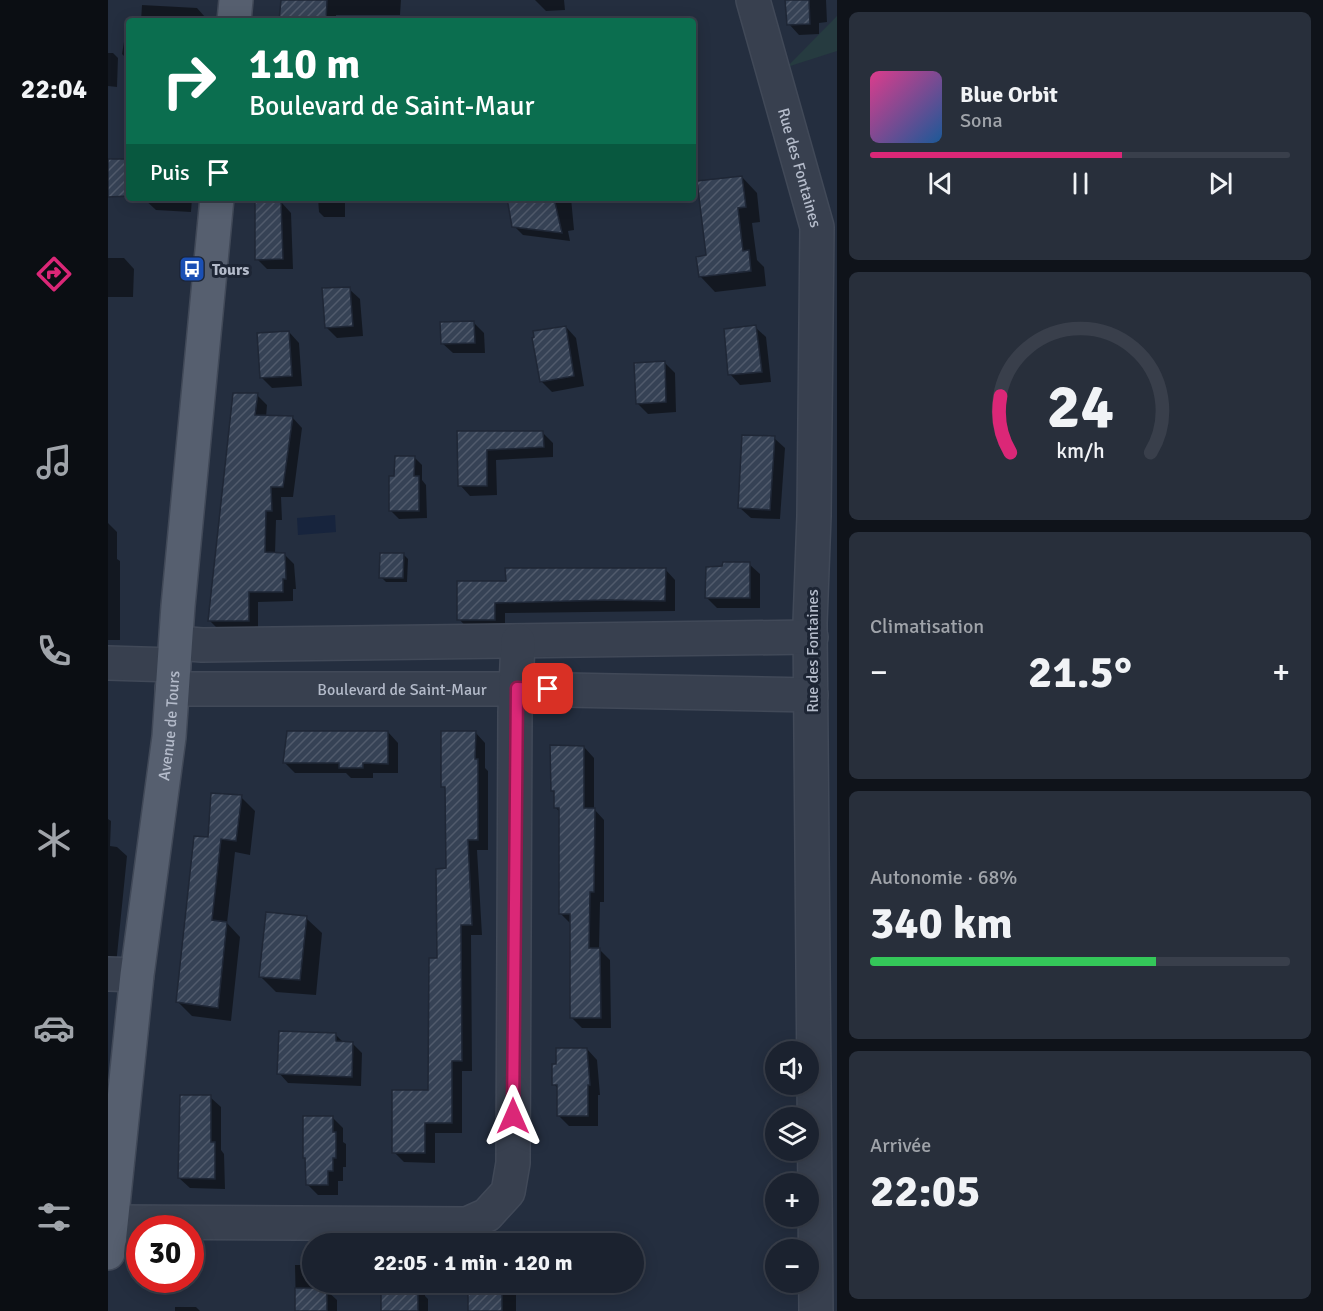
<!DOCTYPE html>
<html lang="fr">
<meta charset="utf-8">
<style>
body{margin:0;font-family:Signika,sans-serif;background:#282f3b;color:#f1f3f6;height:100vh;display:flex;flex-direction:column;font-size:22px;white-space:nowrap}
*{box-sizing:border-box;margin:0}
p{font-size:20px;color:#a0a4aa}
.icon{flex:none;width:33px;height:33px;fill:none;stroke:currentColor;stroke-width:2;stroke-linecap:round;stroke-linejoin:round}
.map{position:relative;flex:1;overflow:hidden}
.sheet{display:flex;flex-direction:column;gap:12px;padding:12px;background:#0f131a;width:486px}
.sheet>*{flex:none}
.banner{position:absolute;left:18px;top:18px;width:570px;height:183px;border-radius:6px;box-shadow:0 3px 15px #0003,0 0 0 2px #393f4b;background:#0b6e4f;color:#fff;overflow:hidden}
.tools{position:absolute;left:657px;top:1041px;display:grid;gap:12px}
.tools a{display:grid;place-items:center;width:54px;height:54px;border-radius:50%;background:#1b222f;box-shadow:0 3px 15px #0003,0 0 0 2px #393f4b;font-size:30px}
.speed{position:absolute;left:18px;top:1215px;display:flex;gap:12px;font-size:30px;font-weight:700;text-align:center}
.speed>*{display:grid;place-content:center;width:78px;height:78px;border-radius:50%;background:#1b222f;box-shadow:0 3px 15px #0003,0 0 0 2px #393f4b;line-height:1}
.speed .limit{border:9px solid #d22;background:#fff;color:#111}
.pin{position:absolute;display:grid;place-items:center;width:51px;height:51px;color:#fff;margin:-26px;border-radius:12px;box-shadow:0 3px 9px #0006}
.me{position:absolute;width:66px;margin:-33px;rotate:0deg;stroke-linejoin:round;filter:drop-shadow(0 0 4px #0008)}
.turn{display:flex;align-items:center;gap:21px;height:126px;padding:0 24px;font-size:27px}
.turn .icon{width:78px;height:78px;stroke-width:2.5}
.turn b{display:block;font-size:42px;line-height:51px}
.then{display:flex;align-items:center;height:57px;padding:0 24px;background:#0003;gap:12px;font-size:22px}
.big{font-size:45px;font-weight:800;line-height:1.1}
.sheet .card{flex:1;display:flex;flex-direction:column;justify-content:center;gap:9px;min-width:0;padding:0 21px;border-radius:9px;background:#282f3b}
.sheet .dial{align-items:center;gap:0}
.dial svg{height:156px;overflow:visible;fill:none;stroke:#393f4b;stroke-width:7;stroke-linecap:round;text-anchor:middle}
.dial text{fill:#f1f3f6;stroke:none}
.song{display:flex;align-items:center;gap:18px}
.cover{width:72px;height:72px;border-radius:9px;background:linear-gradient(135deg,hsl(330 70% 55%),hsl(210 70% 35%))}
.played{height:6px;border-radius:3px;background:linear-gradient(90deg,#db2777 60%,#393f4b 60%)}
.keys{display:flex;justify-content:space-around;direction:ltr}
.heat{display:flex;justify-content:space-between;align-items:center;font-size:33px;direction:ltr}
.charge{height:9px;border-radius:4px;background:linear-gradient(90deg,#34c759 68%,#393f4b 0)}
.trip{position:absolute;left:194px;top:1233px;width:342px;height:60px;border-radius:30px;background:#1b222f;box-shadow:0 3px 15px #0003,0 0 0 2px #393f4b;font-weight:800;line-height:60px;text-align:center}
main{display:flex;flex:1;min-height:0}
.dock{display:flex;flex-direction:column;width:108px;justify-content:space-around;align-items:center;background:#0b0e13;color:#a0a4aa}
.dock .icon{width:42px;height:42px}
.dock .selected{color:#db2777}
.dock b{font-size:27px;color:#f1f3f6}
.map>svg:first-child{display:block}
.green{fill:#263b40}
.water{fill:#17243d}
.shadow{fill:#0007}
.building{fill:url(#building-hatch);stroke:#1f2736;stroke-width:1.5}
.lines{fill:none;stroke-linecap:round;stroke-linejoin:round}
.minor-casing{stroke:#414958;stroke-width:36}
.major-casing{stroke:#414958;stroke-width:36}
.minor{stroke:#38404f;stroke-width:33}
.major{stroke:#565f6f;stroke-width:33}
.route-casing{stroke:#8e194d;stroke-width:15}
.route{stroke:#db2777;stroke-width:10}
.labels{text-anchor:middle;stroke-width:6;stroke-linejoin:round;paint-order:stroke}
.street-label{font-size:16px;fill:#b4bbca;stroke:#1d2534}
.poi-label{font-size:16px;font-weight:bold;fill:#b4bbca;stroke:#1d2534;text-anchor:start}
</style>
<main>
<nav class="dock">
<b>22:04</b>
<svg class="icon selected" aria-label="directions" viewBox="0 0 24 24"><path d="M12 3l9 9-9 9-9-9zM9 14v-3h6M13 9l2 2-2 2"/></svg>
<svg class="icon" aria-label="music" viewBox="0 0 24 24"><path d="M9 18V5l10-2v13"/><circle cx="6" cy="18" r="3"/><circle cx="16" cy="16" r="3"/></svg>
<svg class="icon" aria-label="phone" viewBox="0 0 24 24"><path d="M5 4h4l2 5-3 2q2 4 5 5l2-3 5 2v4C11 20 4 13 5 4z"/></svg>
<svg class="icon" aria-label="climate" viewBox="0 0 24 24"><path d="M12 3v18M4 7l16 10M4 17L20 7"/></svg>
<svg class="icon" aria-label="car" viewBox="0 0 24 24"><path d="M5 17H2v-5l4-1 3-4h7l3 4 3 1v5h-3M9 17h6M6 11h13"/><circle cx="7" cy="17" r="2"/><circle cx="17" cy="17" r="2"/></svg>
<svg class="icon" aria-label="filters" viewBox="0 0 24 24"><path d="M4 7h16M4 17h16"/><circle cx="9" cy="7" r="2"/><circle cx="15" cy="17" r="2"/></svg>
</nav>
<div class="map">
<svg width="729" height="1311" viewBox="0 0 729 1311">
<defs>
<pattern id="building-hatch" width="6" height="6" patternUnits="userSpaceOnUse" patternTransform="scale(1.5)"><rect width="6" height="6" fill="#364255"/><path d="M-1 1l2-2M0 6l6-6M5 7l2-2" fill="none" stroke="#515b6c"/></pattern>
</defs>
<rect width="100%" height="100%" fill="#242e3f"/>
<!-- green -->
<path class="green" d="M729 16V51L679 67Z"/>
<!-- water -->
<path class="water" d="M227 515 228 532 190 535 189 518Z"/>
<!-- shadow -->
<g class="shadow">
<path d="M175 0H293L292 15H228V21H172Z"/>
<path d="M427 0H456L457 10 438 11Z"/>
<path d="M679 0H718L719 22 711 23V34L691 35 681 24Z"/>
<path d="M34 5 89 8 97 17V21H33Z"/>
<path d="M17 36 21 37V61L14 54Z"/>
<path d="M0 53H5L10 58 9 87 0 86Z"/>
<path d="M634 177 649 193 652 222 644 223 649 260 656 267 658 286 607 292 592 276Z"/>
<path d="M35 198H84L83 212 48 210Z"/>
<path d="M210 198H237V217H216L211 212Z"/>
<path d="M401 198H463L466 230 460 231 462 241 415 235 406 226Z"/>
<path d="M173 202 183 213 185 269H159L149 259Z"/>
<path d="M0 258H16L26 269 25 297H0Z"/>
<path d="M241 289 252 299 255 336 229 338 218 327Z"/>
<path d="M366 323 376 333 377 353H345L334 343Z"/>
<path d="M458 327 468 338 476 386 444 392 433 381Z"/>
<path d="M647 327 658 337 663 382 632 385 622 374Z"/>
<path d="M181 332 191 343 194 386 164 388 153 377Z"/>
<path d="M557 363 567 373 568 412 540 414 529 403Z"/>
<path d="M149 395 159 405 158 417H184L194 428 185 497H173L174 520H168L167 554H176L186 564 188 589H185V601L150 602V631H112L102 621Z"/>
<path d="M351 432 435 433 445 443V457L388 460 389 495 362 496 352 485Z"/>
<path d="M666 438 677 448 672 519 643 518 632 508Z"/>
<path d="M306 457 314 465V480L318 485 319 518 291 519 283 511 288 477Z"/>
<path d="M0 523 9 532V559L12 561V640H0Z"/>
<path d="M295 554 300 559 299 582H278L273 577Z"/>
<path d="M641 564 652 574V608H609L599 598Z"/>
<path d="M557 569 567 580V611L397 613V630H361L351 619 399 583Z"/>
<path d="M280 732 290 743V773H265V778H243L238 773H187L177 763Z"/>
<path d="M367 732 377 743V768L380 771V850H369L374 935H363L364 1071H354V1133H327V1163L296 1162 286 1152 321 1092 330 960 339 870 338 790 335 786Z"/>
<path d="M476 747 486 758V809L496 820V902H492L491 949 502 960 503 1028H474L464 1018 463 924 453 914 452 812 448 808V794L444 791Z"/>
<path d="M133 797 147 811 142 855 127 852 119 923 132 937 123 1021 84 1016 70 1002 102 839Z"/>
<path d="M0 819 3 821 2 846 9 847 19 856 8 965 0 968Z"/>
<path d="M198 918 214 933 208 995 168 992 152 976Z"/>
<path d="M227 1034 236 1043H244L254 1053 253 1086 180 1083 171 1073Z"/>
<path d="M479 1049 489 1060 492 1095H490V1126H461L451 1116 450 1089 446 1084 450 1065Z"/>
<path d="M102 1097 113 1107V1150L116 1154 117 1189 82 1188 71 1178V1144H73Z"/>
<path d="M225 1118 235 1128V1142L238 1144V1167H235V1181H230V1195H210L199 1184Z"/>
<path d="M187 1265H204V1282H216V1290H218L229 1300V1311H188Z"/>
<path d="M274 1282H314L317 1287V1296L320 1299V1311H274Z"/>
<rect x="362" y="1282" width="46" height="29"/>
<path d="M67 1307H88L92 1311H67Z"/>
</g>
<!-- building -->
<g class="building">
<path d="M173 0H219L218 21H171Z"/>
<path d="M677 0H701L702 24 679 25Z"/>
<path d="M0 159H21V196L0 197Z"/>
<path d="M634 176 638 207 630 208 635 251 641 250 643 271 591 277 588 257 598 255 589 181Z"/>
<path d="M399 198H446L454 233 404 227Z"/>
<path d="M147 201H173L175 259 147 260Z"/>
<path d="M242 287 245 326 217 328 214 288Z"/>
<path d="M366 321 367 343 333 344 332 322Z"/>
<path d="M648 325 654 372 620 375 616 329Z"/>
<path d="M458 326 466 376 432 382 424 338 426 337 425 331Z"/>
<path d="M181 331 184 376 152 378 149 333Z"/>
<path d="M557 361 558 402 528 404 526 363Z"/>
<path d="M125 393H150L147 415 185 416 175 487H163L164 511H158L157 552 177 553 178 579H175V592H141V621H100Z"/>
<path d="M349 431H435L436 447 379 450V486H350Z"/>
<path d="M634 435 667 436 662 510 630 508Z"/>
<path d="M287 456H307L306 476H311V511H281V476H286Z"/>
<path d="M272 553H296L295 578H271Z"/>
<path d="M615 562H642V598H597L598 567 614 566Z"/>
<path d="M397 568H558L557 601 499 600 387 603V620H349V581H398Z"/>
<path d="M179 731H280V764L255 763V768H231V763H175Z"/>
<path d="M333 731H368L367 759H370V840H360L364 925H353L354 1061H344V1123H317V1153H284V1090H320L321 958H329L328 869 338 868 337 787H333Z"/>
<path d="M442 745 476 746V808H487L486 892H482L481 948H492L493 1018H462V914H451V808H446V791H443Z"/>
<path d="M103 793 134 795 128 841 113 839 104 920 119 922 110 1008 68 1002 86 836 100 837Z"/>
<path d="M158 912 199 916 192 980 151 977Z"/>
<path d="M171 1031 228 1033V1041L245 1042 244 1077 169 1074Z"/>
<path d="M448 1048H479L482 1085H480V1116H449V1085H444V1064H448Z"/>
<path d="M72 1095H103V1142H107V1179L70 1178Z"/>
<path d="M195 1116H225V1132H228V1158H225V1171H220V1185H198L197 1158H195Z"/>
<path d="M273 1282H307V1287H310V1311H273Z"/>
<rect x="360" y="1282" width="34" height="29"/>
<rect x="187" y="1288" width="32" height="23"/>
</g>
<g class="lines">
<!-- minor casing -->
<g class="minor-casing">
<g id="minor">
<path id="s1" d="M645 0 709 227 706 516 702 623 708 1311"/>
<path d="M68 643 94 645C297 641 500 641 703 637"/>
<path d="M0 663 66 665"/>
<path id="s2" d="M64 689H409L703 695"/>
<path d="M0 974 29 975"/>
<path d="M3 1222 359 1224 379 1215 400 1192 405 1163 407 712 410 641"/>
</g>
</g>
<!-- major casing -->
<g class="major-casing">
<g id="major">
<path d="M126 21 128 0"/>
<path id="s3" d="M0 1253 29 975 61 737 70 606 109 198"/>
</g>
</g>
<!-- minor -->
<use href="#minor" class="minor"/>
<!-- major -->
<use href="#major" class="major"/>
</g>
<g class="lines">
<!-- route casing -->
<g class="route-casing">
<path id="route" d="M405 1116 409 688 440 689"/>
</g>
<!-- route -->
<use href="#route" class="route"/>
</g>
<!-- icons -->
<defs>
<g id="bus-square" transform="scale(1.35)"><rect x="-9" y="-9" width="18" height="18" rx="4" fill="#1a4fb4" stroke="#1d2534"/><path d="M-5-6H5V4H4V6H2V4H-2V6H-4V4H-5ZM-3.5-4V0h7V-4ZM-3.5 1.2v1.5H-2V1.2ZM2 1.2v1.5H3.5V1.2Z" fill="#fff"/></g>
</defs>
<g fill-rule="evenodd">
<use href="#bus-square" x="84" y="269"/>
</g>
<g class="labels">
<!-- street labels -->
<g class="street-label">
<text dy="6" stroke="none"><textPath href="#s1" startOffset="174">Rue des Fontaines</textPath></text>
<text transform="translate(704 651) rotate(-90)" y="6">Rue des Fontaines</text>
<text dy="6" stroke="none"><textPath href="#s2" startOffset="230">Boulevard de Saint-Maur</textPath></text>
<text dy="6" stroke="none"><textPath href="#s3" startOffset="531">Avenue de Tours</textPath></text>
</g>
<!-- poi labels -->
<g class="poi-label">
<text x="104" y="275">Tours</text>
</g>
</g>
</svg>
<div class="tools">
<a><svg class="icon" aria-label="sound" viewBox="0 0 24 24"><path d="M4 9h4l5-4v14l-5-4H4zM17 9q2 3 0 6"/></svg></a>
<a><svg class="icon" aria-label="layers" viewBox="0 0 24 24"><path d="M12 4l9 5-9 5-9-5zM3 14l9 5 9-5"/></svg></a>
<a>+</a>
<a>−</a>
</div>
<div class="speed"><div class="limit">30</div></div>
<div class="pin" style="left:440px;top:689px;background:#d93025"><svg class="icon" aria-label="arrive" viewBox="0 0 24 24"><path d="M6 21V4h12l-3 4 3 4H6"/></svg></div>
<svg class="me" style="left:405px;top:1116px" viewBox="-20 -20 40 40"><path d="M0-17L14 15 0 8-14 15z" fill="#db2777" stroke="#fff" stroke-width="4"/></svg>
<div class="trip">22:05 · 1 min · 120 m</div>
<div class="banner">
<div class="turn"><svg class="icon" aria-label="right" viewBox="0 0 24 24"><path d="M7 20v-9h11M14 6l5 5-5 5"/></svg><div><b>110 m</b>Boulevard de Saint-Maur</div></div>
<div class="then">Puis<svg class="icon" aria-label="arrive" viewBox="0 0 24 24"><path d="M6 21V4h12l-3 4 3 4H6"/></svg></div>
</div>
</div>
<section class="sheet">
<div class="card">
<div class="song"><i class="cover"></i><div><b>Blue Orbit</b><p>Sona</p></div></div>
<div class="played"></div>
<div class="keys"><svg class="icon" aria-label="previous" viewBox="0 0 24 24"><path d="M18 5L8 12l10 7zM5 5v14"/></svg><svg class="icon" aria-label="pause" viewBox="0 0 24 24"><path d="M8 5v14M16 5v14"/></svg><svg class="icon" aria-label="next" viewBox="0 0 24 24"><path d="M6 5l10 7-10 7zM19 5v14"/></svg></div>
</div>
<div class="card dial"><svg viewBox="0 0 100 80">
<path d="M14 69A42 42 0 1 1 86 69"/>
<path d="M14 69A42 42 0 0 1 9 40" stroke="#db2777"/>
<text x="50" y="56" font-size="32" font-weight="700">24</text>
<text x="50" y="72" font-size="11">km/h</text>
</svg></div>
<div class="card"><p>Climatisation</p>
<div class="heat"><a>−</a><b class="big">21.5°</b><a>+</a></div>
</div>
<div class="card"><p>Autonomie · 68%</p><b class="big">340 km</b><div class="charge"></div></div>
<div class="card"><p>Arrivée</p><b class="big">22:05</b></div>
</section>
</main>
